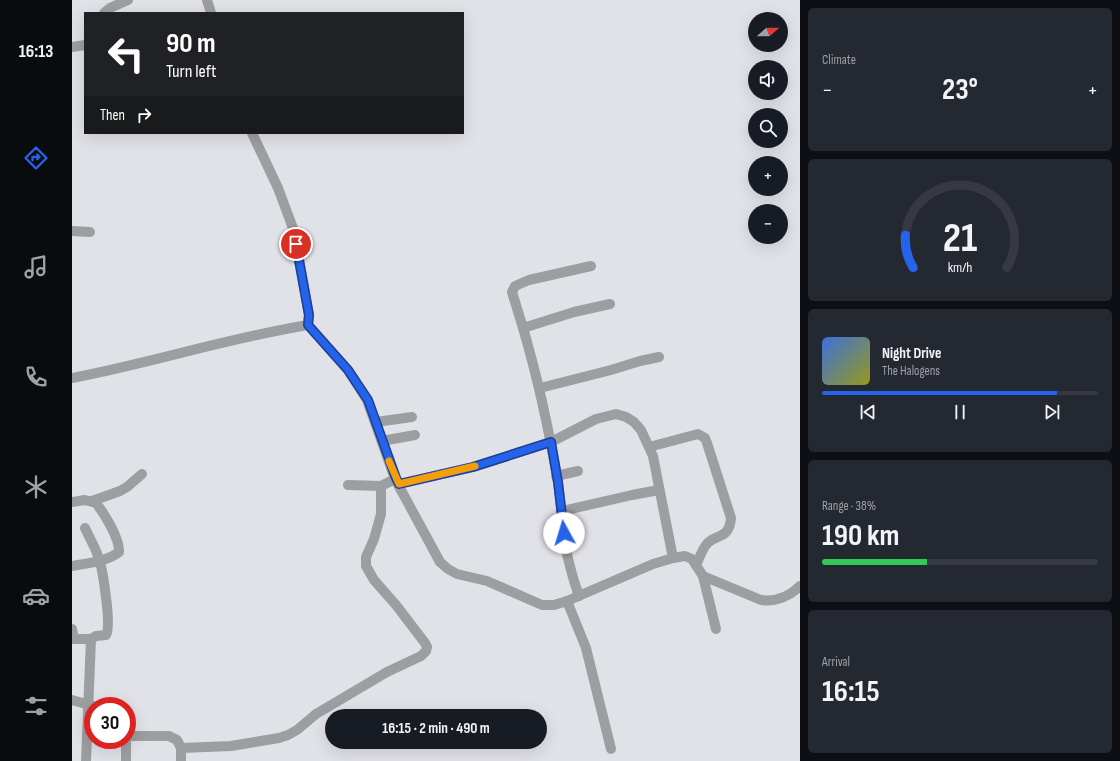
<!DOCTYPE html>
<meta charset="utf-8">
<style>
body{margin:0;font-family:"Sofia Sans Condensed",sans-serif;background:#242831;color:#f1f3f6;height:100vh;display:flex;flex-direction:column;font-size:15px;white-space:nowrap}
*{box-sizing:border-box;margin:0}
p{font-size:13px;color:#9ea1a6}
.icon{flex:none;width:22px;height:22px;fill:none;stroke:currentColor;stroke-width:2;stroke-linecap:round;stroke-linejoin:round}
.map{position:relative;flex:1;overflow:hidden}
.details{display:flex;flex-direction:column;gap:8px;padding:8px;background:#0d0f14;width:320px}
.details>*{flex:none}
.top-card{position:absolute;left:12px;top:12px;width:380px;height:122px;border-radius:0px;box-shadow:0 4px 16px #0002;background:#202124;color:#fff;overflow:hidden}
.needle{width:26px;rotate:69deg}
.controls{position:absolute;left:676px;top:12px;display:grid;gap:8px}
.controls a{display:grid;place-items:center;width:40px;height:40px;border-radius:50%;background:#171b24;box-shadow:0 4px 16px #0002;font-size:20px}
.speed{position:absolute;left:12px;top:697px;display:flex;gap:8px;font-size:20px;font-weight:700;text-align:center}
.speed>*{display:grid;place-content:center;width:52px;height:52px;border-radius:50%;background:#171b24;box-shadow:0 4px 16px #0002;line-height:1}
.speed .limit{border:6px solid #d22;background:#fff;color:#111}
.pin{position:absolute;display:grid;place-items:center;width:34px;height:34px;color:#fff;margin:-17px;border:2px solid #fff;border-radius:50%;box-shadow:0 1px 4px #0007}
.me{position:absolute;width:44px;margin:-22px;rotate:354deg;stroke-linejoin:round;filter:drop-shadow(0 0 3px #0008)}
.turn{display:flex;align-items:center;gap:14px;height:84px;padding:0 16px;font-size:18px}
.turn .icon{width:52px;height:52px;stroke-width:2.5}
.turn b{display:block;font-size:28px;line-height:34px}
.then{display:flex;align-items:center;height:38px;padding:0 16px;background:#0003;gap:8px;font-size:15px}
.big{font-size:30px;font-weight:700;line-height:1.1}
.details .card{flex:1;display:flex;flex-direction:column;justify-content:center;gap:6px;min-width:0;padding:0 14px;border-radius:6px;background:#242831}
.details .dial{align-items:center;gap:0}
.dial svg{height:104px;overflow:visible;fill:none;stroke:#363941;stroke-width:7;stroke-linecap:round;text-anchor:middle}
.dial text{fill:#f1f3f6;stroke:none}
.song{display:flex;align-items:center;gap:12px}
.cover{width:48px;height:48px;border-radius:6px;background:linear-gradient(135deg,hsl(220 70% 55%),hsl(60 70% 35%))}
.played{height:4px;border-radius:2px;background:linear-gradient(90deg,#2563eb 85%,#363941 85%)}
.keys{display:flex;justify-content:space-around;direction:ltr}
.heat{display:flex;justify-content:space-between;align-items:center;font-size:22px;direction:ltr}
.charge{height:6px;border-radius:3px;background:linear-gradient(90deg,#34c759 38%,#363941 0)}
.trip{position:absolute;left:253px;top:709px;width:222px;height:40px;border-radius:20px;background:#171b24;box-shadow:0 4px 16px #0002;font-weight:700;line-height:40px;text-align:center}
main{display:flex;flex:1;min-height:0}
.dock{display:flex;flex-direction:column;width:72px;justify-content:space-around;align-items:center;background:#090b0e;color:#9ea1a6}
.dock .icon{width:28px;height:28px}
.dock .current{color:#2563eb}
.dock b{font-size:18px;color:#f1f3f6}
.map>svg:first-child{display:block}
.lines{fill:none;stroke-linecap:round;stroke-linejoin:round}
.minor{stroke:#9d9ea1;stroke-width:10}
.route-casing{stroke:#184099;stroke-width:10}
.route{stroke:#2563eb;stroke-width:7}
.slow{stroke:#f59e0b;stroke-width:7}
</style>
<main>
<nav class="dock">
<b>16:13</b>
<svg class="icon current" aria-label="directions" viewBox="0 0 24 24"><path d="M12 3l9 9-9 9-9-9zM9 14v-3h6M13 9l2 2-2 2"/></svg>
<svg class="icon" aria-label="music" viewBox="0 0 24 24"><path d="M9 18V5l10-2v13"/><circle cx="6" cy="18" r="3"/><circle cx="16" cy="16" r="3"/></svg>
<svg class="icon" aria-label="phone" viewBox="0 0 24 24"><path d="M5 4h4l2 5-3 2q2 4 5 5l2-3 5 2v4C11 20 4 13 5 4z"/></svg>
<svg class="icon" aria-label="climate" viewBox="0 0 24 24"><path d="M12 3v18M4 7l16 10M4 17L20 7"/></svg>
<svg class="icon" aria-label="car" viewBox="0 0 24 24"><path d="M5 17H2v-5l4-1 3-4h7l3 4 3 1v5h-3M9 17h6M6 11h13"/><circle cx="7" cy="17" r="2"/><circle cx="17" cy="17" r="2"/></svg>
<svg class="icon" aria-label="filters" viewBox="0 0 24 24"><path d="M4 7h16M4 17h16"/><circle cx="9" cy="7" r="2"/><circle cx="15" cy="17" r="2"/></svg>
</nav>
<div class="map">
<svg width="728" height="761" viewBox="0 0 728 761">
<rect width="100%" height="100%" fill="#e1e1e8"/>
<g class="lines">
<!-- minor -->
<g class="minor">
<path d="M135 0 139 13"/>
<path d="M32 13 38 8 56 0"/>
<path d="M0 47 13 45"/>
<path d="M180 133 206 188 222 231 237 315 236 325 276 370 295 400 323 479 368 562 376 569 385 574 415 581 470 605H482L495 601 581 564 601 558 613 556 620 559 631 576 689 600C705 602 717 597 728 586"/>
<path d="M0 231 18 232"/>
<path d="M519 266 457 280 443 286 440 292 451 328 502 312 538 304"/>
<path d="M451 328C466 379 477 430 486 483 489 503 490 523 493 543 496 561 501 579 507 596"/>
<path d="M0 378C79 363 156 338 236 325"/>
<path d="M468 388 539 370 568 361 587 357"/>
<path d="M304 422 340 417"/>
<path d="M310 441 343 435"/>
<path d="M577 447 626 434 633 438 635 443 659 518C657 541 643 533 634 545 630 550 627 559 624 565"/>
<path d="M484 476 506 471"/>
<path d="M327 484 401 467 479 442 524 419 544 414 554 417 562 422 569 430 581 456 601 558"/>
<path d="M276 485 309 486 323 479"/>
<path d="M20 501 48 491 55 487 70 474"/>
<path d="M0 502 13 500 24 503C32 513 48 539 47 552 34 562 16 563 0 566"/>
<path d="M490 511 560 495 587 490"/>
<path d="M631 576 644 629"/>
<path d="M495 601 514 648 539 749"/>
<path d="M0 629 2 639H19L24 636 34 635C40 629 31 573 28 562 25 550 18 539 13 528"/>
<path d="M0 700 21 706"/>
<path d="M55 736H97L105 740 109 748 159 746 207 738 216 735 225 730 244 714 315 672 349 656 354 651 355 647 353 643 324 605 302 580 294 566V557L302 539 309 514V486"/>
<path d="M54 740V761"/>
<path d="M14 761 19 639"/>
<path d="M109 761V748"/>
</g>
</g>
<g class="lines">
<!-- route casing -->
<g class="route-casing">
<path id="route" d="M224 244 237 315 236 325 276 370 296 400 324 478 327 484 401 467 479 442 486 482 492 533"/>
</g>
<!-- route -->
<use href="#route" class="route"/>
<!-- slow -->
<path class="slow" d="M317 461 327 484 403 466"/>
</g>
</svg>
<div class="controls">
<a><svg class="needle" viewBox="-14 -14 28 28"><path d="M0-13l5 13h-10z" fill="#e53935"/><path d="M0 13l5-13h-10z" fill="#9ea1a6"/></svg></a>
<a><svg class="icon" aria-label="sound" viewBox="0 0 24 24"><path d="M4 9h4l5-4v14l-5-4H4zM17 9q2 3 0 6"/></svg></a>
<a><svg class="icon" aria-label="search" viewBox="0 0 24 24"><circle cx="10" cy="10" r="6"/><path d="M15 15l6 6"/></svg></a>
<a>+</a>
<a>−</a>
</div>
<div class="speed"><div class="limit">30</div></div>
<div class="pin" style="left:224px;top:244px;background:#d93025"><svg class="icon" aria-label="arrive" viewBox="0 0 24 24"><path d="M6 21V4h12l-3 4 3 4H6"/></svg></div>
<svg class="me" style="left:492px;top:533px" viewBox="-20 -20 40 40"><circle r="19" fill="#fff"/><path d="M0-13L10 11 0 6-10 11z" fill="#2563eb"/></svg>
<div class="trip">16:15 · 2 min · 490 m</div>
<div class="top-card">
<div class="turn"><svg class="icon" aria-label="left" viewBox="0 0 24 24"><path d="M17 20v-9H6M10 6l-5 5 5 5"/></svg><div><b>90 m</b>Turn left</div></div>
<div class="then">Then<svg class="icon" aria-label="right" viewBox="0 0 24 24"><path d="M7 20v-9h11M14 6l5 5-5 5"/></svg></div>
</div>
</div>
<section class="details">
<div class="card"><p>Climate</p>
<div class="heat"><a>−</a><b class="big">23°</b><a>+</a></div>
</div>
<div class="card dial"><svg viewBox="0 0 100 80">
<path d="M14 69A42 42 0 1 1 86 69"/>
<path d="M14 69A42 42 0 0 1 8 44" stroke="#2563eb"/>
<text x="50" y="56" font-size="32" font-weight="700">21</text>
<text x="50" y="72" font-size="11">km/h</text>
</svg></div>
<div class="card">
<div class="song"><i class="cover"></i><div><b>Night Drive</b><p>The Halogens</p></div></div>
<div class="played"></div>
<div class="keys"><svg class="icon" aria-label="previous" viewBox="0 0 24 24"><path d="M18 5L8 12l10 7zM5 5v14"/></svg><svg class="icon" aria-label="pause" viewBox="0 0 24 24"><path d="M8 5v14M16 5v14"/></svg><svg class="icon" aria-label="next" viewBox="0 0 24 24"><path d="M6 5l10 7-10 7zM19 5v14"/></svg></div>
</div>
<div class="card"><p>Range · 38%</p><b class="big">190 km</b><div class="charge"></div></div>
<div class="card"><p>Arrival</p><b class="big">16:15</b></div>
</section>
</main>
